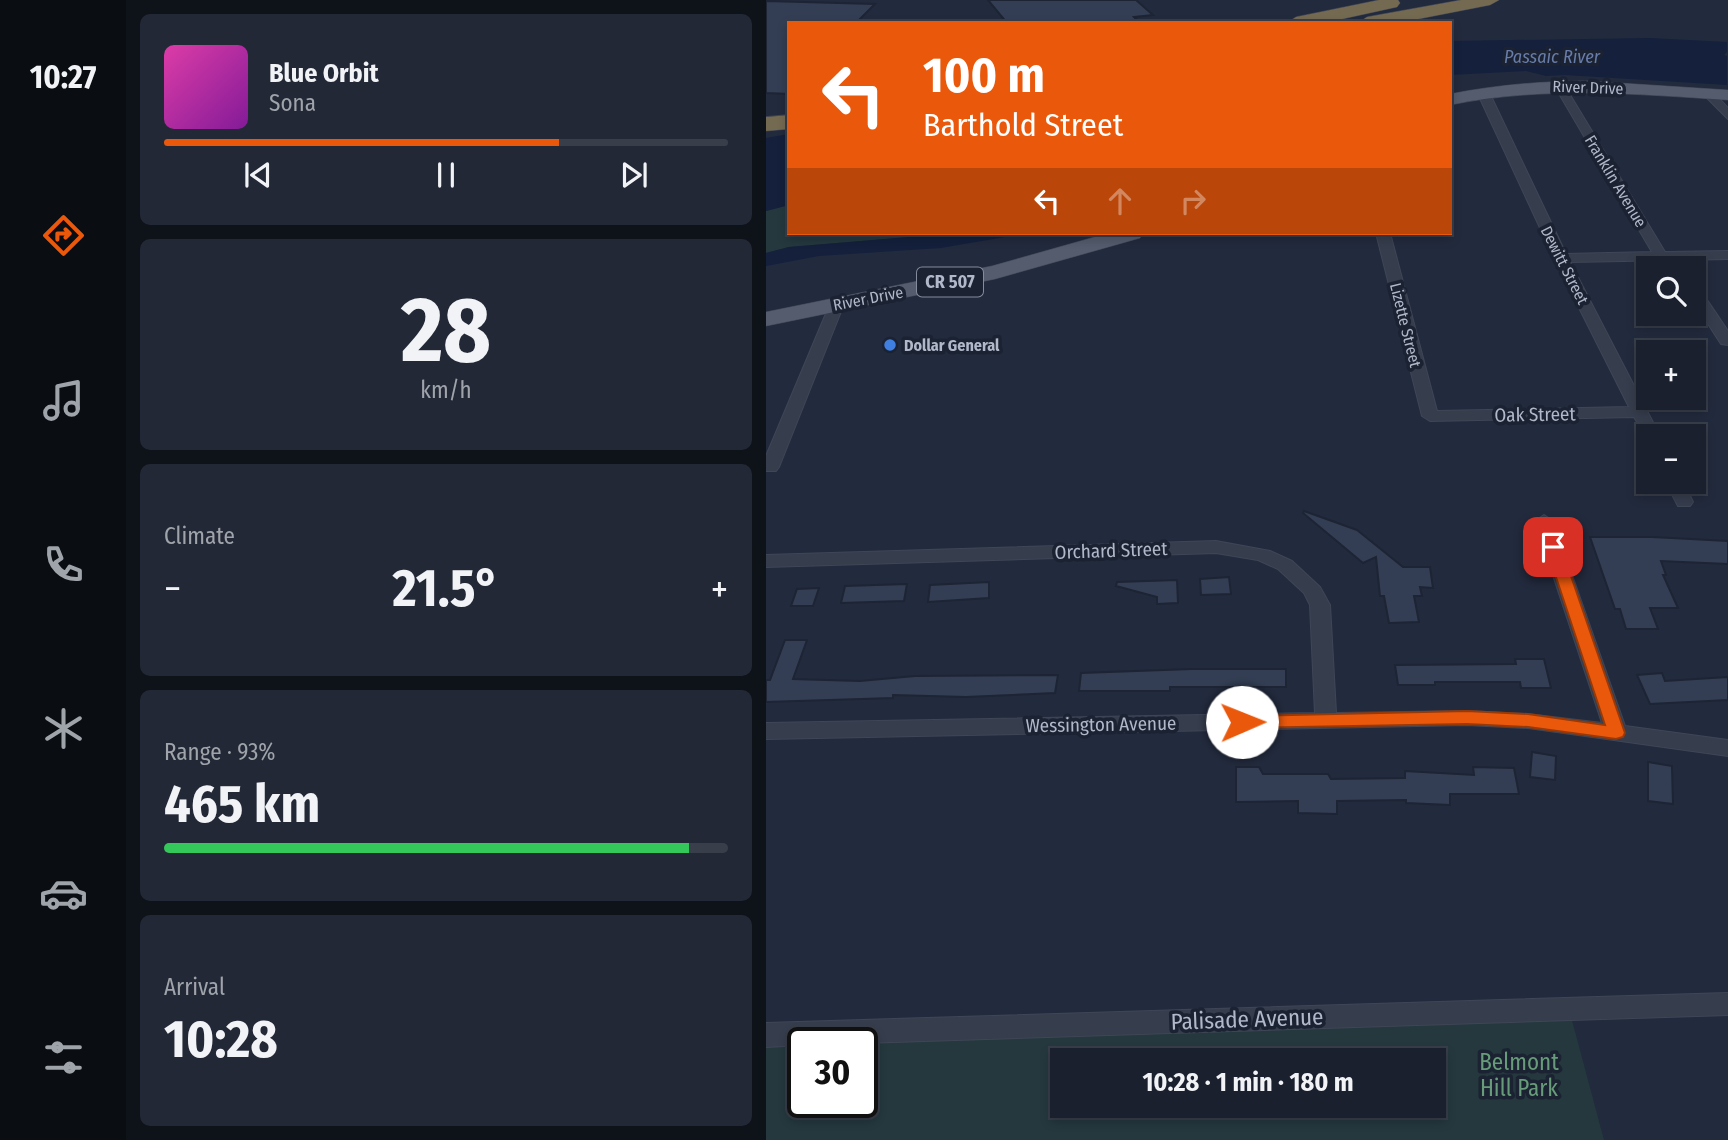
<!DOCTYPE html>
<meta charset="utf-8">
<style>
body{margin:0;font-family:"Fira Sans Condensed",sans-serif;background:#232836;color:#f1f3f6;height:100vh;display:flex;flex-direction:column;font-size:26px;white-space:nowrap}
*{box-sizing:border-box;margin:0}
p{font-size:23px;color:#9fa3aa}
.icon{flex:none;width:38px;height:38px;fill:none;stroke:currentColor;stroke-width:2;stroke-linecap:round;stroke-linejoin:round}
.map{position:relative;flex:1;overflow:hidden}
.drawer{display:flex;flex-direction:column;gap:14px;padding:14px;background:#0e1219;width:640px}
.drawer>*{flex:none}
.guide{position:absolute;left:21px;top:21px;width:665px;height:214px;border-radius:0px;box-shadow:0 4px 10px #0003,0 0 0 2px #383e4a;background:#ea580c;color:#fff;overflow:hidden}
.controls{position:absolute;left:870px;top:256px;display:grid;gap:14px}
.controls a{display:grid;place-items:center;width:70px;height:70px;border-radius:0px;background:#1a202e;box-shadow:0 4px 10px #0003,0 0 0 2px #383e4a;font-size:35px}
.speed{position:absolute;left:21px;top:1027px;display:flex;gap:14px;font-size:35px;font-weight:700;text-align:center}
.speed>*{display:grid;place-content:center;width:91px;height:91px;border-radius:50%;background:#1a202e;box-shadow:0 4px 10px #0003,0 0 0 2px #383e4a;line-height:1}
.speed .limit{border:4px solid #111;border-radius:10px;background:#fff;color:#111}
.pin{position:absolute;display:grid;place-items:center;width:60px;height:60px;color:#fff;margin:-30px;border-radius:14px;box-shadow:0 4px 10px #0006}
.me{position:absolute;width:77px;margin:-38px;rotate:89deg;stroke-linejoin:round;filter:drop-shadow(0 0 5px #0008)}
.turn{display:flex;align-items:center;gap:24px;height:147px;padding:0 21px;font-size:32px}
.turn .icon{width:91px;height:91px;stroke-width:2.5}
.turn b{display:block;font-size:49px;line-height:60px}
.lanes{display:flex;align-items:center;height:66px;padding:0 21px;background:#0003;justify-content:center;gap:35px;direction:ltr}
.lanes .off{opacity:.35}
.big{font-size:52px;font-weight:700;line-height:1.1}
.drawer .widget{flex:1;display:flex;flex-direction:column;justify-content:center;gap:10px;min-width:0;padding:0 24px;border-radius:10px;background:#232836}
.drawer .dial{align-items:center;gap:0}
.dial b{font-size:91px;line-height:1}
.song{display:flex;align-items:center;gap:21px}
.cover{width:84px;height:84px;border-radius:10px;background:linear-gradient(135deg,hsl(320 70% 55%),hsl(290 70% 35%))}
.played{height:7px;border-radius:4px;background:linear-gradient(90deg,#ea580c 70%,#383e4a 70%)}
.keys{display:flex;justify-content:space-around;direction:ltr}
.heat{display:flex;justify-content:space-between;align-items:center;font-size:38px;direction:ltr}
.charge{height:10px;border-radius:5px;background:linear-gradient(90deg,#34c759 93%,#383e4a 0)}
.trip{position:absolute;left:284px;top:1048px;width:396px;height:70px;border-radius:0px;background:#1a202e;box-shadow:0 4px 10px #0003,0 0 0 2px #383e4a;font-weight:700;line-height:70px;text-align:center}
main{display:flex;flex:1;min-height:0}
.tabs{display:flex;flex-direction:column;width:126px;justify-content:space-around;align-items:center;background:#0a0d12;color:#9fa3aa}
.tabs .icon{width:49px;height:49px}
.tabs .active{color:#ea580c}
.tabs b{font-size:32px;color:#f1f3f6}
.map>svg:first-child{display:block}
.green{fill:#24383e;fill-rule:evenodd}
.water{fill:#14203c}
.building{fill:#333e54;stroke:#1d2434;stroke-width:2}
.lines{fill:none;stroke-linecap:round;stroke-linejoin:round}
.minor-casing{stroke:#3f4656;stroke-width:2}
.primary-casing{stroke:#3f4656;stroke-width:1}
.motorway-casing{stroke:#3e4555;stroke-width:1}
.minor{fill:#363d4d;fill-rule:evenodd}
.primary{fill:#545c6d;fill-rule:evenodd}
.motorway{fill:#746a52;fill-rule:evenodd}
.route{fill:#ea580c;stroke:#983908;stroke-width:2}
.shop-dot{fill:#3f7fe0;stroke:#1b2232;stroke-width:2.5}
.labels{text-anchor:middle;stroke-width:7;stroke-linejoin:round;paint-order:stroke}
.far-street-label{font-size:16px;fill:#b1b8c9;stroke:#1b2232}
.far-poi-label{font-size:16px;font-weight:bold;fill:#b1b8c9;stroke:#1b2232;text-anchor:start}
.far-water-label{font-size:18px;font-style:italic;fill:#687daa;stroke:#1b2232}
.shield{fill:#1b2232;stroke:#848b9c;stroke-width:2}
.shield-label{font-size:18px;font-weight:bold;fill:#b1b8c9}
.street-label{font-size:19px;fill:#b1b8c9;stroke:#1b2232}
.near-street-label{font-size:23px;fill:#b1b8c9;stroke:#1b2232}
.near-park-label{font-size:23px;fill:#679b79;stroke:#1b2232}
</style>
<main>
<nav class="tabs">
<b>10:27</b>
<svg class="icon active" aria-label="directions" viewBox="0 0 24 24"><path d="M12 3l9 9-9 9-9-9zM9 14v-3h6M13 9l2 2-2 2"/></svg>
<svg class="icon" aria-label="music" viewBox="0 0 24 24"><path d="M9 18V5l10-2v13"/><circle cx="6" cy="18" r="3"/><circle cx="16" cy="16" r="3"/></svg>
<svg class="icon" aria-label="phone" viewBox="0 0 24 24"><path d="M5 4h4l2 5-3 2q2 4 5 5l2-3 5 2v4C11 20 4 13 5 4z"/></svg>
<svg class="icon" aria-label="climate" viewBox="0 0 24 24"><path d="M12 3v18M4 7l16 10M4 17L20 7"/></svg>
<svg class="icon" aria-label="car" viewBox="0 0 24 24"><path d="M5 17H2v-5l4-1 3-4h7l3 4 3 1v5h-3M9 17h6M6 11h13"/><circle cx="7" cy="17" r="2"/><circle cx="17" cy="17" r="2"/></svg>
<svg class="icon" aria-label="filters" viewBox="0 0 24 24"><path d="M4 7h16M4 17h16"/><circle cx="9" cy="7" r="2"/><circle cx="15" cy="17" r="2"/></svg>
</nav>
<section class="drawer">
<div class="widget">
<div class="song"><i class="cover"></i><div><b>Blue Orbit</b><p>Sona</p></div></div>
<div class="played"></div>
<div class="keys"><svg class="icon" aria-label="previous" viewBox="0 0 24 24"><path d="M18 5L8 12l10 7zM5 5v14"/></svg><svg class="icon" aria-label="pause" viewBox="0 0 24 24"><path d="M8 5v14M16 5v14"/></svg><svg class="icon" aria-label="next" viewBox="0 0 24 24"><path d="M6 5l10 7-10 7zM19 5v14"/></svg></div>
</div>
<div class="widget dial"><b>28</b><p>km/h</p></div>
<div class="widget"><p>Climate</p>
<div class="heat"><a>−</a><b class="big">21.5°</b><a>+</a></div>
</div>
<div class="widget"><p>Range · 93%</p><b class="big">465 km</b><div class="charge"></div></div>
<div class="widget"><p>Arrival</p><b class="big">10:28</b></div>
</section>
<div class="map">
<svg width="962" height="1140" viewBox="0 0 962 1140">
<rect width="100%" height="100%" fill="#222a3d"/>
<!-- green -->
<g class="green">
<path d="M23 205V233H191L23 247 0 253V211Z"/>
<path d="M803 1009 838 1140H0V1035ZM37 1043H96V1102H37ZM296 1060H667V1106H296Z"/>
</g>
<!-- water -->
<g class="water">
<path d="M884 38 961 42V52L958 55 961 56V85L799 75 780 76 760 71 684 75V41Z"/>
<path d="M23 134V205L0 211V138Z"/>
<path d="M191 233H262L175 248 53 256 0 266V253L23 247Z"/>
</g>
<!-- building -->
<g class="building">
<path d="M222 0H370L387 15 368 17 374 23H241Z"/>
<path d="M0 1 109 4 90 23H23V94L0 93Z"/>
<path d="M538 511 591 530 637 567H664L667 588 654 587 656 596H648L653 622 623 623 618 596H614L610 557 597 563 537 513Z"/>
<path d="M824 537H886L962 541V564L895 561 900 575H897L912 608H884L892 629H860L854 609H849Z"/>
<path d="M463 577 465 594 435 595 434 579Z"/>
<path d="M411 580 412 603 391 604V597L350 586 351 582Z"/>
<path d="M223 582V598L162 602 164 585Z"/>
<path d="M141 584 138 601 75 603 79 586Z"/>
<path d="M53 588 47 606H25L31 589Z"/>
<path d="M19 640H41L27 679 94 681 149 676 292 675 289 693 200 697 127 695V698L0 702V680H4Z"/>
<path d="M749 659H778L785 688H755L754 682H669V685H632L629 665 750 664Z"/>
<path d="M426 669H520V687H404V691H313L315 673Z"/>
<path d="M896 673 899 681 962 677V700L884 704 871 675Z"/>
<path d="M766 752 790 756 789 780 764 777Z"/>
<path d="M882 762 906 766 907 804 882 801Z"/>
<path d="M470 767H493L497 774H562L565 779 639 778V771L708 775 707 767 748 768 753 794H684V805L640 803V800L571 801V814L532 813V801L470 802Z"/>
</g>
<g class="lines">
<!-- minor casing -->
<g class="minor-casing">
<g id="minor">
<path d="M793 82 798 85 899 252 962 251V259L804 262 894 436H882V440L868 417 664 421 656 416 610 233H624L671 411 863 407 788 258 711 92 717 89 723 92 800 254 886 252 788 85Z"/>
<path d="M939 92H947L962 108V119L939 96Z"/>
<path d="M928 287 933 288 962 331V345L955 344 928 302Z"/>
<path d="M71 300 78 304 13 467 10 471H0V456L64 304Z"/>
<path d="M899 481H917L927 502 924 506H912Z"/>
<path d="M778 515 787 521 859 726 962 740V756L762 728 701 725 0 739V723L549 713 544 605 538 593 512 569 492 560 450 553 0 567V555L450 541 504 551 526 561 554 587 564 605 570 713 701 711 762 714 836 723 769 521Z"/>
<path d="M962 993V1015L96 1043H37V1045L0 1047V1023Z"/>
</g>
</g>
<!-- primary casing -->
<g class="primary-casing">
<g id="primary">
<path d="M822 81 962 90V100C868 94 777 86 684 105V94C730 85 775 81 822 81Z"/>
<path d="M343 233H377L374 238 229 279 0 326V312L226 266Z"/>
</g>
</g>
<!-- motorway casing -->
<g class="motorway-casing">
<g id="motorway">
<path d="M613 0H632L634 3 631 7 558 23H521L530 17Z"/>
<path d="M695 0H733L724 5 632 23H592L601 17Z"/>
<path d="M23 115V129L0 131V117Z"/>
</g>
</g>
<!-- minor -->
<use href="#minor" class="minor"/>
<!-- primary -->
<use href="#primary" class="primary"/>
<!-- motorway -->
<use href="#motorway" class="motorway"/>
</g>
<!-- route -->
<path class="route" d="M787 542 795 547 859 733 857 737 850 739 762 727 701 724 476 728 469 726 467 722 469 717 476 716 701 711 762 714 839 725 780 547Z"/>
<!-- markers -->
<circle class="shop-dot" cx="124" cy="345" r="7"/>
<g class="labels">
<!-- far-street labels -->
<g class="far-street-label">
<text transform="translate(822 87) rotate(2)" y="6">River Drive</text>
<text transform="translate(850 181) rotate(59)" y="6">Franklin Avenue</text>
<text transform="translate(799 265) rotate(63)" y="6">Dewitt Street</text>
<text transform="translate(102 298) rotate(-11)" y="6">River Drive</text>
<text transform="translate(640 325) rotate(76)" y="6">Lizette Street</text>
</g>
<!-- far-poi labels -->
<g class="far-poi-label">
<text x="138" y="351">Dollar General</text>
</g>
<!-- far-water labels -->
<g class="far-water-label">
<text x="786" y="63">Passaic River</text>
</g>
<!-- shield labels -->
<rect class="shield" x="151" y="267.5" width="66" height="29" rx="5"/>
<g class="shield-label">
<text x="184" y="288">CR 507</text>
</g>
<!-- street labels -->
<g class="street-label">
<text transform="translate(769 414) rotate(-1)" y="7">Oak Street</text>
<text transform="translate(345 550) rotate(-2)" y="7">Orchard Street</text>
<text transform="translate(335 724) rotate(-1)" y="7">Wessington Avenue</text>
</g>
<!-- near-street labels -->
<g class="near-street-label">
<text transform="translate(481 1019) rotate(-2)" y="8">Palisade Avenue</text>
</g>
<!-- near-park labels -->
<g class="near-park-label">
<text x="753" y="1070">Belmont<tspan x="753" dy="26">Hill Park</tspan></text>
</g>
</g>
</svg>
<div class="controls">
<a><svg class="icon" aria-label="search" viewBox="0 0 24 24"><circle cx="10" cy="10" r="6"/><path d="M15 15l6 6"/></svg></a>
<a>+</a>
<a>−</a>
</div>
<div class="speed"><div class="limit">30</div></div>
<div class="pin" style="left:787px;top:547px;background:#d93025"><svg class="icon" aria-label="arrive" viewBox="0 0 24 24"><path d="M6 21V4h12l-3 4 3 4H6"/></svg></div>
<svg class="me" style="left:476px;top:722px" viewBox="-20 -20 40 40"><circle r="19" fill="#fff"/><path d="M0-13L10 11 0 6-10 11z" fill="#ea580c"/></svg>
<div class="trip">10:28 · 1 min · 180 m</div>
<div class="guide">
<div class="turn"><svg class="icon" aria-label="left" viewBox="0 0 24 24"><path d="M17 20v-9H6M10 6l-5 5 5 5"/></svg><div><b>100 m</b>Barthold Street</div></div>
<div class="lanes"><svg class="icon" aria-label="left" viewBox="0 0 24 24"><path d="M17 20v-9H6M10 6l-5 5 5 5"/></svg><svg class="icon off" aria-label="ahead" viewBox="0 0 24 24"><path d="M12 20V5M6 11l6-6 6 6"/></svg><svg class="icon off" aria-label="right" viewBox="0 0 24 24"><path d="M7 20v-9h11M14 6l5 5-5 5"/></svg></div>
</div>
</div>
</main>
